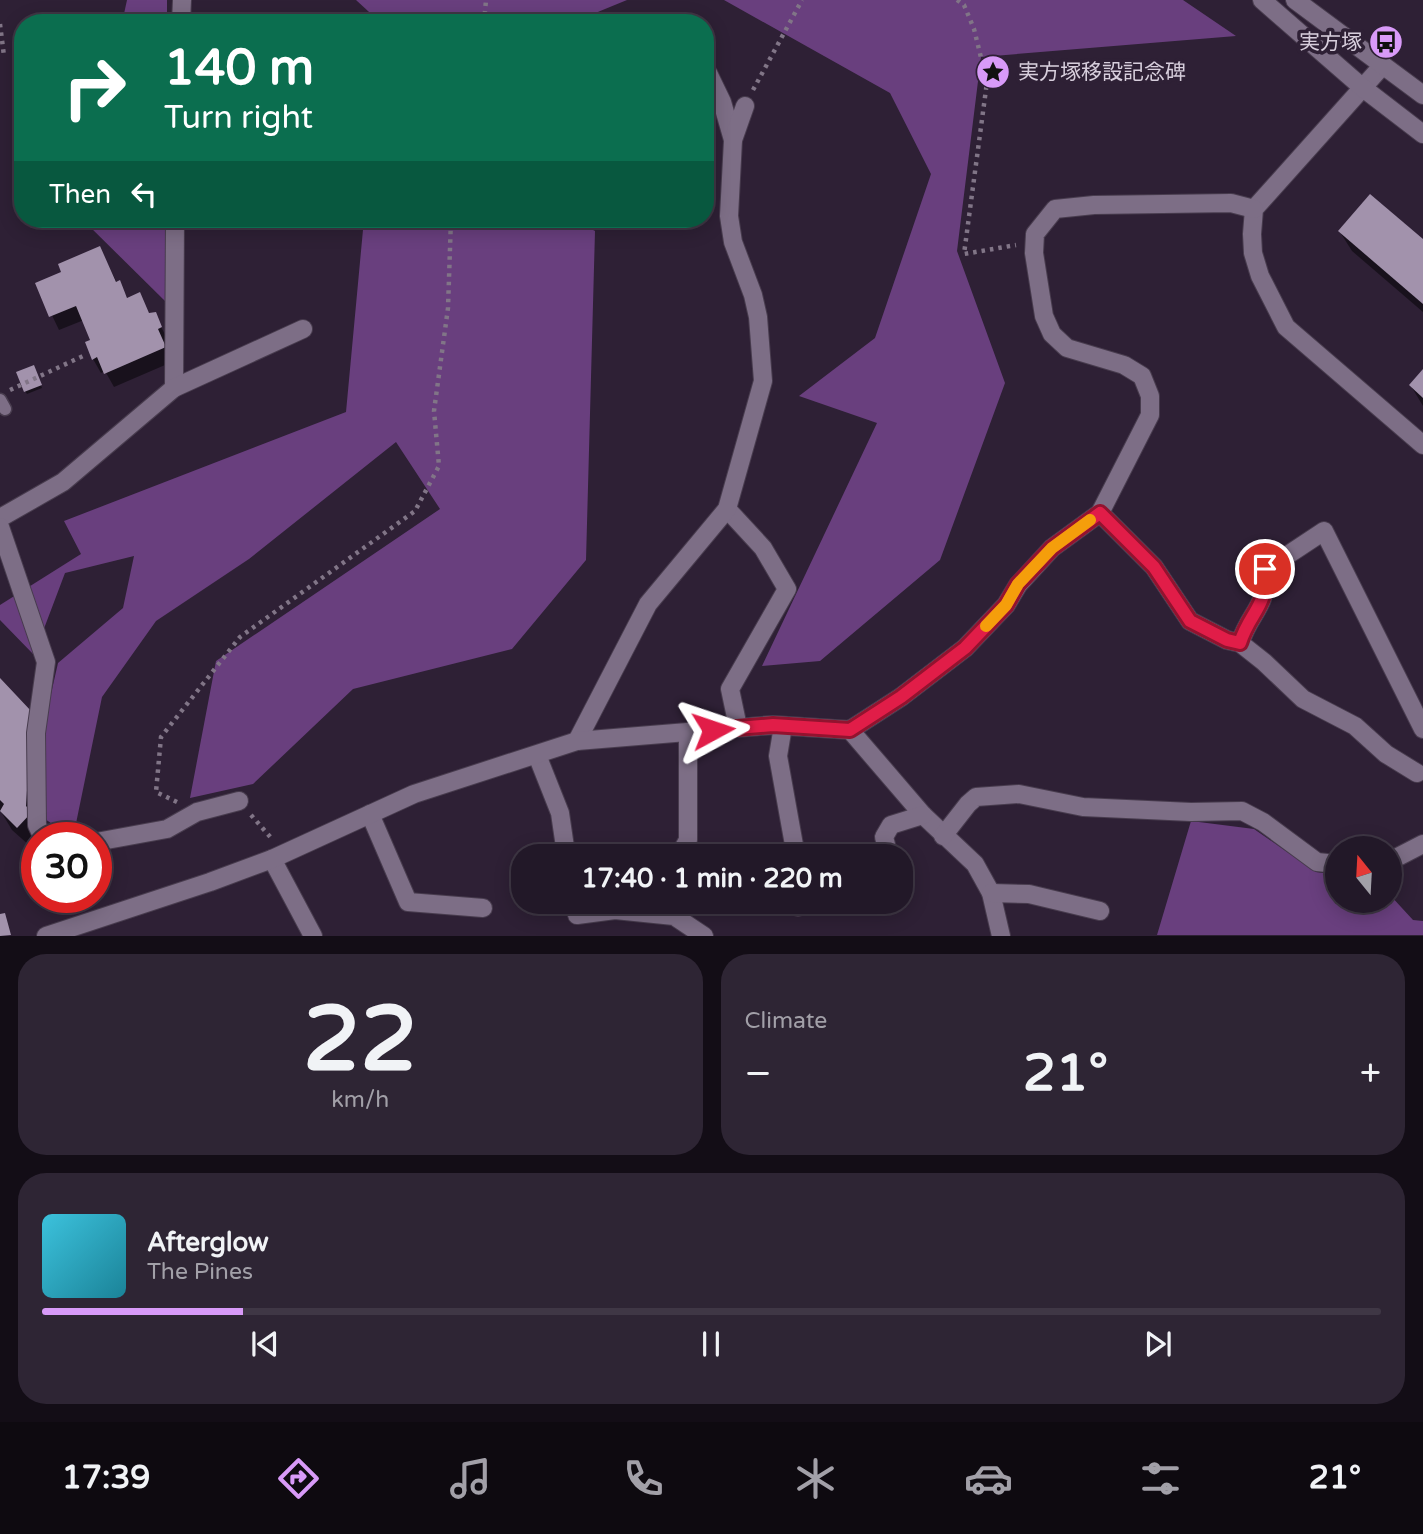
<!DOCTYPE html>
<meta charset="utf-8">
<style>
body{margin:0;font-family:"Varela Round","Noto Sans JP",sans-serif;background:#2e2534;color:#f1f3f6;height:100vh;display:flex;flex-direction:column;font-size:26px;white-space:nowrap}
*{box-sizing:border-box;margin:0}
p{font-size:23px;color:#a2a0a8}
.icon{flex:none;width:38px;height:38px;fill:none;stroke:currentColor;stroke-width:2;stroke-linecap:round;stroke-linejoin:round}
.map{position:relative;height:936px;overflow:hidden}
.panel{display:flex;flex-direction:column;gap:18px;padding:18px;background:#130d16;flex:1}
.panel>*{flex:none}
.top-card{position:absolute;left:14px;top:14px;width:700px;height:214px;border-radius:28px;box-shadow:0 4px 18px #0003,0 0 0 2px #3f3745;background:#0b6e4f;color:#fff;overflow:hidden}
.needle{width:46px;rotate:342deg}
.buttons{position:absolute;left:1325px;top:836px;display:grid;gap:14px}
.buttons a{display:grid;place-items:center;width:77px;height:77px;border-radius:50%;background:#221828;box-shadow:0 4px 18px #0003,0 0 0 2px #3f3745;font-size:35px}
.speed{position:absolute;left:21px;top:822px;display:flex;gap:14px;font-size:35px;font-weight:700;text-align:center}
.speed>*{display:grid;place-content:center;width:91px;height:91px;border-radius:50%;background:#221828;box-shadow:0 4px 18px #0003,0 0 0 2px #3f3745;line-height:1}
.speed .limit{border:10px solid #d22;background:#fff;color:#111}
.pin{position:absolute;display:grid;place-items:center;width:60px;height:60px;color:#fff;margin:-30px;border:4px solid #fff;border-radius:50%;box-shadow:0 2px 7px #0007}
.me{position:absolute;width:77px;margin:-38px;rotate:85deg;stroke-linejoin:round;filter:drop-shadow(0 0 5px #0008)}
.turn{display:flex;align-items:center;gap:24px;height:147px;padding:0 35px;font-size:32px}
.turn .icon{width:91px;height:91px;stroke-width:2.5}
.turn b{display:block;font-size:49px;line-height:60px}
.then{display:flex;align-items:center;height:66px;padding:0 35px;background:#0003;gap:14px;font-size:26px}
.big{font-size:52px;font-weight:700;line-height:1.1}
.panel .widget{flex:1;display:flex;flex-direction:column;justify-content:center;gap:10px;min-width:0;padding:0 24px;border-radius:28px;background:#2e2534}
.panel .dial{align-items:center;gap:0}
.dial b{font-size:91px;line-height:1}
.song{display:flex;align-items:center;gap:21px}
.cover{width:84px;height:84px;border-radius:10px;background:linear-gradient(135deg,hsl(190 70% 55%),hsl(190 70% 35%))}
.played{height:7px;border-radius:4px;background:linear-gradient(90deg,#d89af8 15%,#3f3745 15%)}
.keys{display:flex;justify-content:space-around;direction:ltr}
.heat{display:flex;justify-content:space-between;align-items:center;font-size:38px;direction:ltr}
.panel .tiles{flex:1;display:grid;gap:18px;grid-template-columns:1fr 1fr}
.widget:last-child{grid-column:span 2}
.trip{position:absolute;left:511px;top:844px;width:402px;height:70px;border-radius:28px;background:#221828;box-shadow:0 4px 18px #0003,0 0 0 2px #3f3745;font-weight:700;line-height:70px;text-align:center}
.dock{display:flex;height:112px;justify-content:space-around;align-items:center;background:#0e0a10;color:#a2a0a8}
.dock .icon{width:49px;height:49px}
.dock .on{color:#d89af8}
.dock b{font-size:32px;color:#f1f3f6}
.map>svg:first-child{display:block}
.forest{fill:#693f7e}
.shadow{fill:#0007}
.building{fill:#a292ac}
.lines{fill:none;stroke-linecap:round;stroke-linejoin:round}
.service-casing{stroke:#483c4e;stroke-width:15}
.minor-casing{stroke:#483c4e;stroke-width:20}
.tertiary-casing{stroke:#483c4e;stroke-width:20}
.path{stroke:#817587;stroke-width:4.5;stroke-dasharray:3.5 5;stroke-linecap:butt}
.service{stroke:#7d6e86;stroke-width:12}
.minor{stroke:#7d6e86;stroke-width:18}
.tertiary{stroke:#7d6e86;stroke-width:18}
.route-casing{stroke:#92132f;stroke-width:18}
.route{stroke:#e11d48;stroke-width:12}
.slow{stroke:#f59e0b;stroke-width:12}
.labels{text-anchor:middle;stroke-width:7;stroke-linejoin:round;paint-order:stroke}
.poi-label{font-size:21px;fill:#d7cedc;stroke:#2e2035;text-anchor:end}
</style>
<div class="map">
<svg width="1423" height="936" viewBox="0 0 1423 936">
<rect width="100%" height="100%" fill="#2e2035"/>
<!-- forest -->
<g class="forest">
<path d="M127 0H167V23H122Z"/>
<path d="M356 0H627L571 23H381Z"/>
<path d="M724 0H1183L1236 36 981 57 957 251 1005 383 940 560 820 661 762 666 877 423 799 396 875 338 931 174 890 93Z"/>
<path d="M82 219H168L165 301Z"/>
<path d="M364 219H572L595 231 586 560 512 649 353 689 253 784 190 798 216 661 440 509 396 442 249 559 156 621 102 697 73 838 45 819 43 729 58 663 123 608 134 556 65 573 34 655 0 620V605L81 554 64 521 346 412Z"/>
<path d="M1191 821 1254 829 1316 872 1337 875V901H1390V895L1413 920 1423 921V935H1157Z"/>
</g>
<!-- shadow -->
<g class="shadow">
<path d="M1340 232 1423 242V312L1352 251Z"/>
<path d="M100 248 117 283H119L128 299 139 295 150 315 155 314 168 341 164 343 172 362 114 387 105 371 101 373 93 359 92 341 84 320 59 330 37 284 64 273Z"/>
<path d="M35 370 42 388 27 394 25 391Z"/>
<path d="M1423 371V406L1411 386Z"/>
<path d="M0 681 31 713 42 833 30 846 12 830 0 810Z"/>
</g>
<!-- building -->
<g class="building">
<path d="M1370 194 1423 239V304L1338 231Z"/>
<path d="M100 246 116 282 120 280 127 298 140 292 149 313 156 312 162 327 158 329 166 347 104 374 97 357 92 360 85 342 90 340 76 306 49 317 35 283 61 272 58 264Z"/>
<path d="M34 365 42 385 24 392 16 372Z"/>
<path d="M1423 369V398L1409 385Z"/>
<path d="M0 678 32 712 26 806 32 812 17 828 0 811 4 804 0 800Z"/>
<path d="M5 913 11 935 0 936V914Z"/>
</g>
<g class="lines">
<!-- service casing -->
<g class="service-casing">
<path id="service" d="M0 400 5 409"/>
</g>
<!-- minor casing -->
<g class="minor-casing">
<g id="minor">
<path d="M181 23 182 0"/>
<path d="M1383 65 1254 209 1252 234 1253 253 1260 276 1286 327 1423 445"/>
<path d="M708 73 722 102 733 140"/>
<path d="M174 388 175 219"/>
<path d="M727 509 763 548 787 589 730 689 738 727"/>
<path d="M1100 513 1154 567 1190 621 1227 640 1240 643 1264 662 1303 699 1355 726 1386 754 1417 773"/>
<path d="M0 518 63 482 174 388 303 329"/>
<path d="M0 527 46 662 36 733 37 825 43 838"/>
<path d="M1240 643C1250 611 1268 608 1265 570L1324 531 1423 729"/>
<path d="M783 726 778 756 796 856"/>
<path d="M850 730 923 815 975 864 991 893 1001 936"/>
<path d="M577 741 648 604 727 509 763 381 758 317 753 295 733 242 729 216 733 140 745 106"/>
<path d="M537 755 560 813 566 854"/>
<path d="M370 814 408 902 483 908"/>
<path d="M943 836 968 804 976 797 1019 794 1083 807 1191 812 1242 811 1263 822 1317 862 1337 864"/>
<path d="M96 842 167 829 197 812 239 801"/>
<path d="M679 856 688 840V732"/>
<path d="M889 856 884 837 891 825 923 815"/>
<path d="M272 859 313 936"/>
<path d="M1390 861 1423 844"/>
<path d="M991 893 1029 894 1100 911"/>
<path d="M798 901V907"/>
<path d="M891 904 892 901"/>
<path d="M577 915 615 910 674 916 704 936"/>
<path d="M46 936 210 882 272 859 414 794 577 741 773 725 850 730 901 697 965 648 1006 605 1018 585 1052 548 1100 513 1150 415V396L1142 376 1124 365 1067 348 1052 334 1044 316 1034 253 1035 234 1055 209 1094 205 1231 203 1254 209"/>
</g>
</g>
<!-- tertiary casing -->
<g class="tertiary-casing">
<g id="tertiary">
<path d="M1262 0 1363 88 1423 134"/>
<path d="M1295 0 1423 95"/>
</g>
</g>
<!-- path -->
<g class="path">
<path d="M957 0 964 5 974 29 987 82 964 254 1016 245"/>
<path d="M484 23 486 0"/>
<path d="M0 24 4 56"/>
<path d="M753 90 802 0"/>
<path d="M10 390 83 356"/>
<path d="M177 802 156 792 161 737 240 637 415 511 439 466 434 411 448 308 451 219"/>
<path d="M251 815 273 840"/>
</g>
<!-- service -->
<use href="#service" class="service"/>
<!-- minor -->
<use href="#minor" class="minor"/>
<!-- tertiary -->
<use href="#tertiary" class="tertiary"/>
</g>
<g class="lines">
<!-- route casing -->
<g class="route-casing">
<path id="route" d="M713 730 773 725 850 730 901 697 965 648 1006 605 1018 584 1052 548 1100 513 1154 567 1190 621 1227 640 1240 643C1250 611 1268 608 1265 569"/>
</g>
<!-- route -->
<use href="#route" class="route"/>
<!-- slow -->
<path class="slow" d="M986 626 1006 605 1018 584 1052 548 1090 520"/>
</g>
<!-- icons -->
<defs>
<g id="bus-disc" transform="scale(1.75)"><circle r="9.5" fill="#d89af8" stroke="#2e2035"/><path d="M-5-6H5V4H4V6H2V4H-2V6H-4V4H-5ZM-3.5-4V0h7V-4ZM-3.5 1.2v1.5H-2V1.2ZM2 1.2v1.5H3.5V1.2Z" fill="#111"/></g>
<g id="sight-disc" transform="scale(1.75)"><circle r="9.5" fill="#d89af8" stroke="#2e2035"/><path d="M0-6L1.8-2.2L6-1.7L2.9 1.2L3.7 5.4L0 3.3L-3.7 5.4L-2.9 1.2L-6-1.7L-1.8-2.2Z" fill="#111"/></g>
</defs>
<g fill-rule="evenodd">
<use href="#bus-disc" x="1386" y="42"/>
<use href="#sight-disc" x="993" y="72"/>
</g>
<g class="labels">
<!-- poi labels -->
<g class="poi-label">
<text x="1362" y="49">実方塚</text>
<text x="1018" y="79" text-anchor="start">実方塚移設記念碑</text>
</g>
</g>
</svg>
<div class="buttons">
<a><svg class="needle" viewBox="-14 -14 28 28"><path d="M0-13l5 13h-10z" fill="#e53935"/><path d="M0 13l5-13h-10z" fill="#a2a0a8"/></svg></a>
</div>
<div class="speed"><div class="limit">30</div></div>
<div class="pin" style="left:1265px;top:569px;background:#d93025"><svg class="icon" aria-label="arrive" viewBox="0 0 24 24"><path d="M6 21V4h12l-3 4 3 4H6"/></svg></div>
<svg class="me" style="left:713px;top:730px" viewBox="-20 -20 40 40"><path d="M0-17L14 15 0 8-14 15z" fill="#e11d48" stroke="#fff" stroke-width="4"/></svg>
<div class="trip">17:40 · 1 min · 220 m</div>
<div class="top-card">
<div class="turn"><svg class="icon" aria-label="right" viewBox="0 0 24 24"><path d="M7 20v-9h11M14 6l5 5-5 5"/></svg><div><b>140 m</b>Turn right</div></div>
<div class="then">Then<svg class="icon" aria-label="left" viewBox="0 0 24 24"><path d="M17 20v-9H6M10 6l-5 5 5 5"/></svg></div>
</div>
</div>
<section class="panel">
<div class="tiles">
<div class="widget dial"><b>22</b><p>km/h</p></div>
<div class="widget"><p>Climate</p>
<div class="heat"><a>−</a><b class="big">21°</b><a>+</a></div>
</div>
<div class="widget">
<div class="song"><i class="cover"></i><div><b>Afterglow</b><p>The Pines</p></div></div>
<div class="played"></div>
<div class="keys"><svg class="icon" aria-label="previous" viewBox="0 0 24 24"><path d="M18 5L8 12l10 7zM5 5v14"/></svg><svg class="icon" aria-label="pause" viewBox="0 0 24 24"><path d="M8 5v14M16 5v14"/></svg><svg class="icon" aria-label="next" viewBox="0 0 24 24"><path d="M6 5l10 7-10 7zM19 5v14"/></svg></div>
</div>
</div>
</section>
<nav class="dock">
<b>17:39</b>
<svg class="icon on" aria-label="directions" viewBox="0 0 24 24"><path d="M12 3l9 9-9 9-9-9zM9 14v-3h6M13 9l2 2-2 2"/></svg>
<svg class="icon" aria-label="music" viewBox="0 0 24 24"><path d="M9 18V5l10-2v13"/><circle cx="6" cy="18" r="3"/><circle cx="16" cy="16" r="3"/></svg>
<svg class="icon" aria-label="phone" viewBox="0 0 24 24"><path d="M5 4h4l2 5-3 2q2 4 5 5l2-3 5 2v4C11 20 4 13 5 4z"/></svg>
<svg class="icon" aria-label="climate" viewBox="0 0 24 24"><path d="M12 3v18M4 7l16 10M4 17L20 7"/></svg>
<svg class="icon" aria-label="car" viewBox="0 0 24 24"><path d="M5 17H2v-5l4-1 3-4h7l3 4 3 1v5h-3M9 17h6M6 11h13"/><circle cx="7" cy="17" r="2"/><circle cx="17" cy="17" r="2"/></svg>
<svg class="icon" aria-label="filters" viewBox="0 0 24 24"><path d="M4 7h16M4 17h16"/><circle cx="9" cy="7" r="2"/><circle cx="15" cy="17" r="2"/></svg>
<b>21°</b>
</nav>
